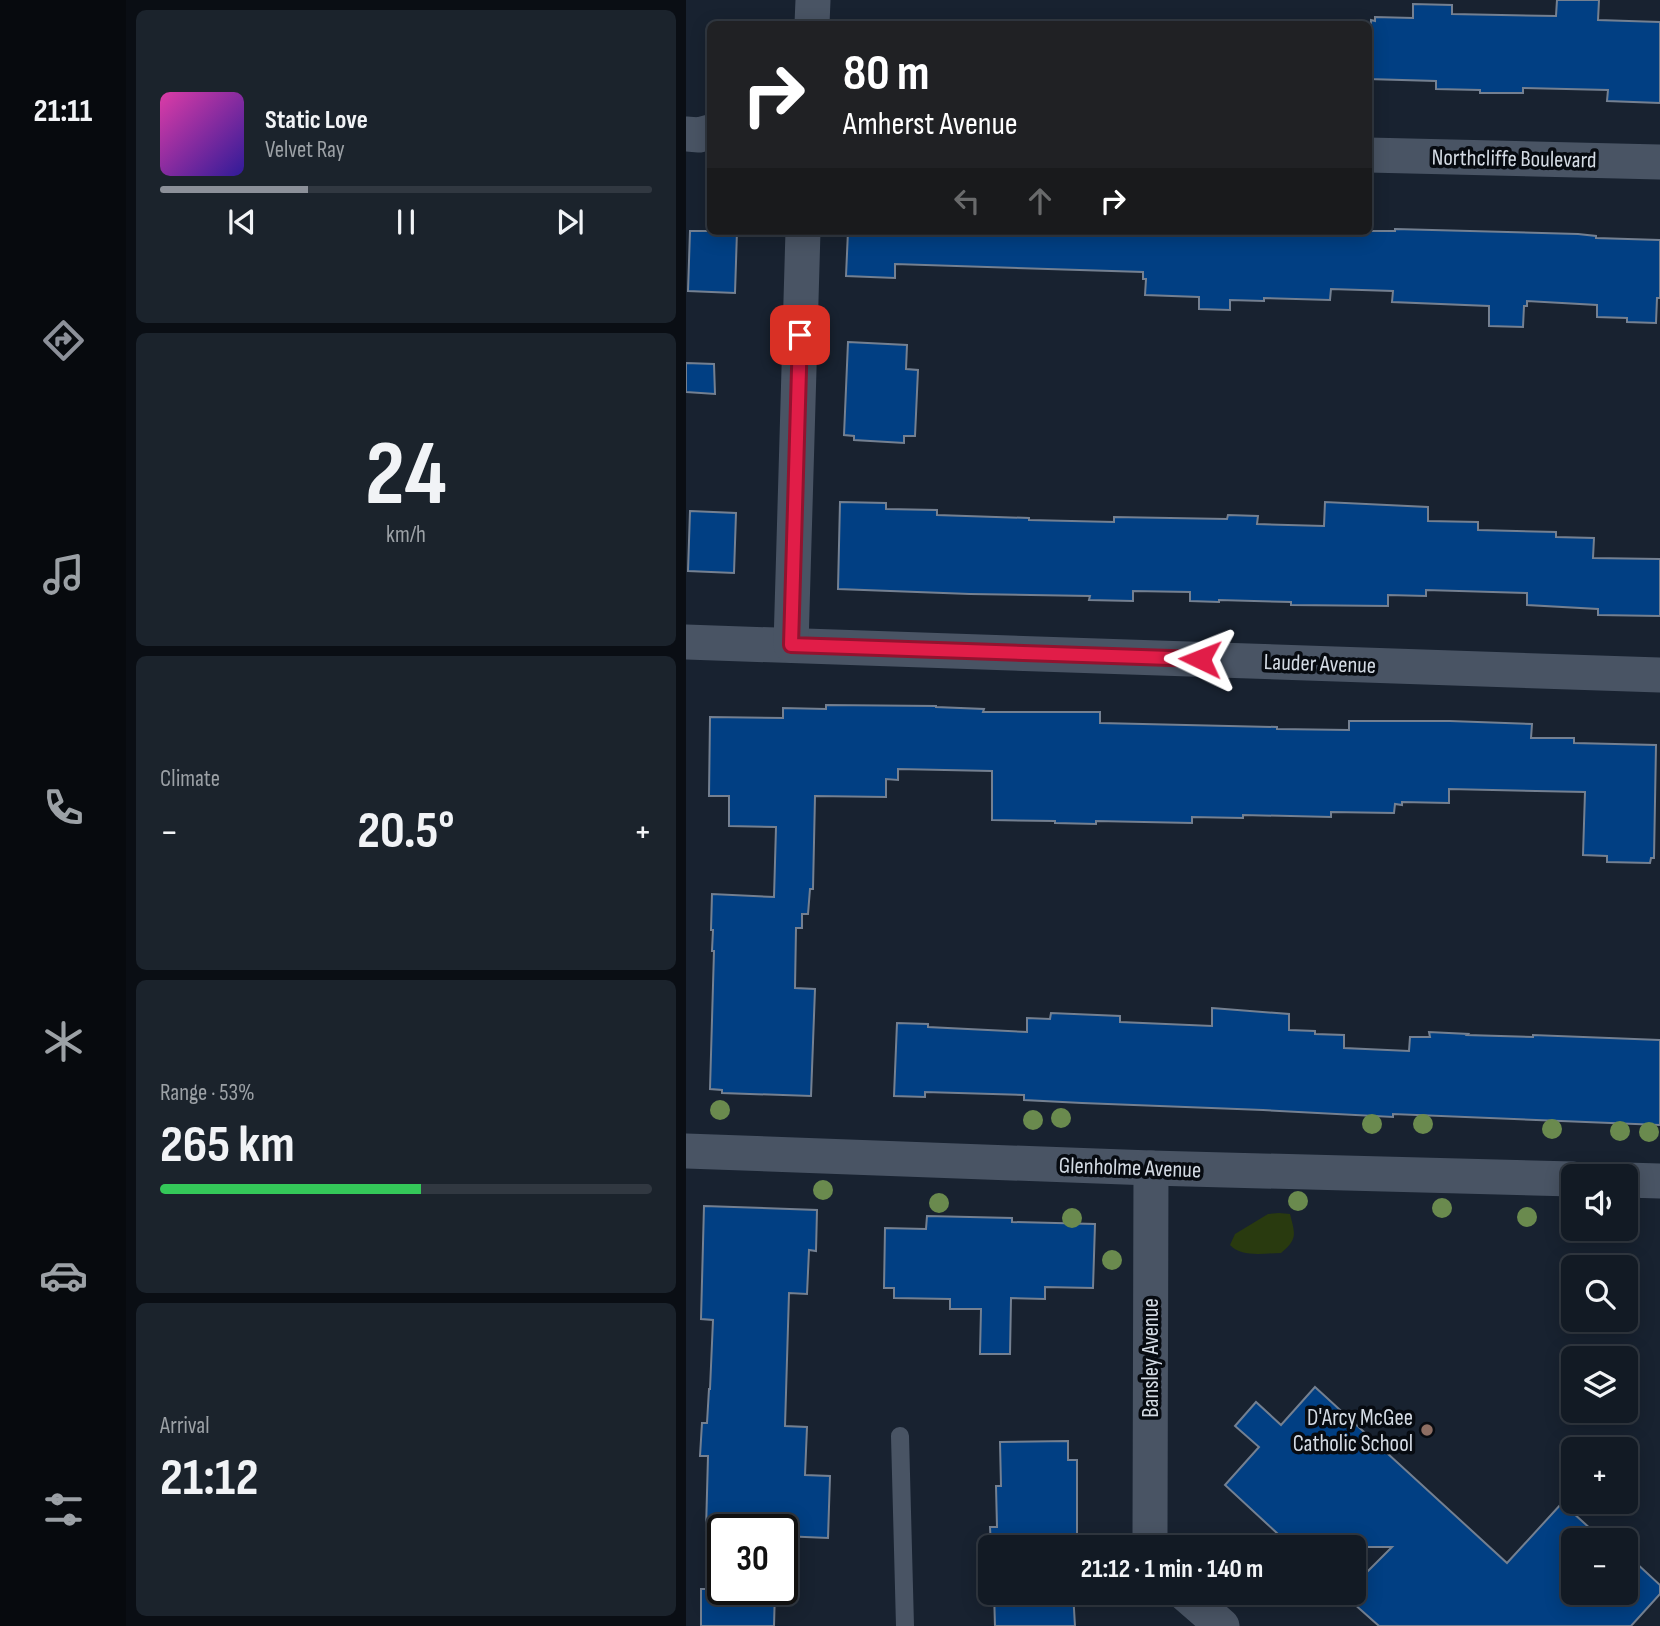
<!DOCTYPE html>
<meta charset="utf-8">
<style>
body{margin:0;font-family:"Sofia Sans Condensed",sans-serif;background:#1b232c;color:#f1f3f6;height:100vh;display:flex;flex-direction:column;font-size:26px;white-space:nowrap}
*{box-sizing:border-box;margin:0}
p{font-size:23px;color:#9ca1a6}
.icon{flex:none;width:38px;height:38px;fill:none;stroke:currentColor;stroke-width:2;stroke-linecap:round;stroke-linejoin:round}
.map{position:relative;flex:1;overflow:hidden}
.sheet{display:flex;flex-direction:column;gap:10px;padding:10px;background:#0a0e14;width:560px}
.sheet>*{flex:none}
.hud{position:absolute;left:21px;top:21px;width:665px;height:214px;border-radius:10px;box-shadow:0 4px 18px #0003,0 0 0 2px #313841;background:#202124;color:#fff;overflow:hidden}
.controls{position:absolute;left:875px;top:1164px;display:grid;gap:14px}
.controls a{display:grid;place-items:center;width:77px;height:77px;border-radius:10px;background:#121a24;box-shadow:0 4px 18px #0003,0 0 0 2px #313841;font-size:35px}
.speed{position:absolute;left:21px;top:1514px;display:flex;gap:14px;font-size:35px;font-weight:700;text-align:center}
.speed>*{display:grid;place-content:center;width:91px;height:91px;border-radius:50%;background:#121a24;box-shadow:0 4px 18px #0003,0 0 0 2px #313841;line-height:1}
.speed .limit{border:4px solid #111;border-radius:10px;background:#fff;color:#111}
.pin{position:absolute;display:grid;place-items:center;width:60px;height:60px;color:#fff;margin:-30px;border-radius:14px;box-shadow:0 4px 10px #0006}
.me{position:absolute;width:77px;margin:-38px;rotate:272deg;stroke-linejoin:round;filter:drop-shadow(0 0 5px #0008)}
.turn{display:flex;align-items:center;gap:24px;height:147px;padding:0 21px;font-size:32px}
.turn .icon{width:91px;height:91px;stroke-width:2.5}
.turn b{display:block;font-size:49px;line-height:60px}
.lanes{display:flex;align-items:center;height:66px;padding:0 21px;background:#0003;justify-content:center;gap:35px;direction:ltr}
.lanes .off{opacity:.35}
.big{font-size:52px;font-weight:700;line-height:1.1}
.sheet .card{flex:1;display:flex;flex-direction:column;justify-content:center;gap:10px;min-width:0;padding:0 24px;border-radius:10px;background:#1b232c}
.sheet .dial{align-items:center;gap:0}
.dial b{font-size:91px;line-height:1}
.song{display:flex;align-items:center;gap:21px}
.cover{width:84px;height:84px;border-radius:10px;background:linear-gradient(135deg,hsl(320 70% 55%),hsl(250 70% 35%))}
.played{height:7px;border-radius:4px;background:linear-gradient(90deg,#8c9099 30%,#313841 30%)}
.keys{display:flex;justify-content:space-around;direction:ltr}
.heat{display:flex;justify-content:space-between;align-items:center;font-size:38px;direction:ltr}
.charge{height:10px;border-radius:5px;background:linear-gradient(90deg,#34c759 53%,#313841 0)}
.trip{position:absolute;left:292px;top:1535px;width:388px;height:70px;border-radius:10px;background:#121a24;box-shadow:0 4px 18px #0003,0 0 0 2px #313841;font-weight:700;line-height:70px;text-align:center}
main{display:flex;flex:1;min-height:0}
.tab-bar{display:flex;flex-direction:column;width:126px;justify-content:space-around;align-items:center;background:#070a0e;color:#9ca1a6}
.tab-bar .icon{width:49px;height:49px}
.tab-bar .selected{color:#8c9099}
.tab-bar b{font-size:32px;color:#f1f3f6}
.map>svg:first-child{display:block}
.green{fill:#293a0f}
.building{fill:#013f83;stroke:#748091;stroke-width:2}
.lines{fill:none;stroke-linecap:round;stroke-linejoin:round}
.lane{stroke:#495464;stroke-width:18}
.street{stroke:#495464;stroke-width:35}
.tree{fill:#6a8a4e}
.route-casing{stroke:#92132f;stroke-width:18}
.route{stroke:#e11d48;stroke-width:12}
.education-dot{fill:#8d6e63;stroke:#070b11;stroke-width:2.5}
.labels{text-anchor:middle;stroke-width:7;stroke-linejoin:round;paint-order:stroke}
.street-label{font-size:23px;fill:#d4dbe4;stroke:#070b11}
.poi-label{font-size:23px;fill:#d4dbe4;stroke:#070b11;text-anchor:end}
</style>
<main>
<nav class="tab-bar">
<b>21:11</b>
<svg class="icon selected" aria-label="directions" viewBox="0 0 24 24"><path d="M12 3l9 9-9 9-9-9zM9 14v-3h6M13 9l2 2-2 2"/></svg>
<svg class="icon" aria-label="music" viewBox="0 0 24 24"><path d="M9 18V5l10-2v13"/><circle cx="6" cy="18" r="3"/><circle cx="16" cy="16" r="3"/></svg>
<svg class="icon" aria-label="phone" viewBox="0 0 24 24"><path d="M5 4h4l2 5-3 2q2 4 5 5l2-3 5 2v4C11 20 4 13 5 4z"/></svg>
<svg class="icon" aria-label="climate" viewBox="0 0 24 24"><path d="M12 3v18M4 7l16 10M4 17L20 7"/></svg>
<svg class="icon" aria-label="car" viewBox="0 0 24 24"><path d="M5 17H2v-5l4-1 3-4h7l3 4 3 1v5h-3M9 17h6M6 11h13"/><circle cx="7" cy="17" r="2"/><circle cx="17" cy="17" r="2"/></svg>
<svg class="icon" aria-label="filters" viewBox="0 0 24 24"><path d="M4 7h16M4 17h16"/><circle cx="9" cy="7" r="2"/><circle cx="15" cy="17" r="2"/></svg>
</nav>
<section class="sheet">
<div class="card">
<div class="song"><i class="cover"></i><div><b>Static Love</b><p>Velvet Ray</p></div></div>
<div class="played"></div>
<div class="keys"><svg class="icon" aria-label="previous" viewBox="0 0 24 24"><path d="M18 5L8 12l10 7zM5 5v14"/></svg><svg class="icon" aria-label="pause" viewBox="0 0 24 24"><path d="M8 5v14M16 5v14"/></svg><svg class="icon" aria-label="next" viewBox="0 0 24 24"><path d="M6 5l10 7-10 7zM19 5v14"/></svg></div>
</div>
<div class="card dial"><b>24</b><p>km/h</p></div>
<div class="card"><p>Climate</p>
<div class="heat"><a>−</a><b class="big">20.5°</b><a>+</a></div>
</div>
<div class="card"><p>Range · 53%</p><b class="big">265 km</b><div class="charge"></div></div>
<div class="card"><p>Arrival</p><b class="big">21:12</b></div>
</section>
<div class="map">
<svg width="974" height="1626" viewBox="0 0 974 1626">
<rect width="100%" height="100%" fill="#182230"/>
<!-- green -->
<path class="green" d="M593 1213 604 1214C609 1234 612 1239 595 1253 579 1253 556 1258 544 1245L549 1234 582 1214Z"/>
<!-- building -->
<g class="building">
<path d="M871 0H913L912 20 974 22V103L921 101 922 90 837 88V93H794V90L750 89V81L682 79 685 20 689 21V17L727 18V4L766 5V14L870 16Z"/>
<path d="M709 229 892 234 910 236V238L974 240V298H971L970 323 941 322V318L911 317V305L841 301V306H838L837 327 803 326V306L706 302 707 291 645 289 644 300 578 298V301L544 300V310L513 309V297L459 295 460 279H457V272L209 264V278L160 276 162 231H709Z"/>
<path d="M4 231H51L49 293 2 291Z"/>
<path d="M162 342 221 345 220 369 232 370 229 436H218V443L168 440V436L158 435Z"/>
<path d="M0 363 28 364 29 394 0 392Z"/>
<path d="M154 502 200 503V509L251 510V515L343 518V520L428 522V517L541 519 542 515 572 516 571 524 638 526 639 502 742 507V521L792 522V530L870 532V537L908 538 907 558 974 559V616L912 615V609L841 605V593L740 590V596L702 595V606L605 605V602L533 600V602L504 601V592L447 591V601L403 600 404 596 284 594 152 589Z"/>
<path d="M4 511 50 513 48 573 2 571Z"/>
<path d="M140 705 250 706V707L298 709 297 712H414V723L591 727V729L663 730V721H764L846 724 845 738H888V743L970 745 968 858H965L964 863 921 862V856L897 855 899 792 763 789V803L716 802V805L709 804 708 813 645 812V817L557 815V818L506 817V823L410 821V824L369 823V821L306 820V771L212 769V780L200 779V797L129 796 127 889H124L122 914H116V928H110L109 988 129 989 125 1096 36 1093V1090L24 1089 28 951H26L27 930H25L26 894 88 897 90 827 43 826V796H23L24 717 97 718V708L140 709Z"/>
<path d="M526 1008 603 1014V1030L629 1031V1034L658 1035V1048L723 1051 724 1037H744L743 1032 782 1034 781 1035 847 1037V1035L974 1040V1125L707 1114V1117L577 1110 396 1103 338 1100V1095L239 1092V1097L208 1096 211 1023 242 1024V1027L341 1032V1018L364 1019 365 1013 434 1016V1022L526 1026Z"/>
<path d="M18 1206 131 1210 130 1251 123 1250 121 1294 103 1293 99 1426 121 1427 119 1475 144 1476 142 1538 96 1536V1530H20L22 1456H14L16 1423H21L23 1389H24L27 1320 15 1319Z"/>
<path d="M241 1216 326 1218V1222L409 1224 407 1288 359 1287V1299L325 1298 324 1354H294L295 1309H264V1299L208 1298V1288H198L199 1228 240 1229Z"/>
<path d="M629 1387 821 1563 876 1503 917 1540H887V1592H940V1561L945 1565 948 1561 974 1585V1594L945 1626H693L658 1595 661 1592H668V1585L706 1547H606L539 1485 573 1447 549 1426 570 1402 595 1425Z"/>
<path d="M382 1441V1460H391V1547H305L304 1527H311L310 1486H315L314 1442Z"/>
<path d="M15 1589H89L88 1626H15Z"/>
<path d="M308 1592H387L389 1626H309Z"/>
</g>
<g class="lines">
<!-- lane -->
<path class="lane" d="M214 1436 219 1626"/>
<!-- street -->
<g class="street">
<path d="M126 24 127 0"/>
<path d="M0 134 13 135 24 132"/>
<path d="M682 155 974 162"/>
<path d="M0 642 974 675"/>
<path d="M105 645 117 231"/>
<path d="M0 1151 465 1168 887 1179"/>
<path d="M465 1168 464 1534 466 1547"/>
<path d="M940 1180 974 1181"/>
<path d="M497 1592 536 1626"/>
</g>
</g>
<!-- trees -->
<g class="tree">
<circle cx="34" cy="1110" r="10"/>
<circle cx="375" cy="1118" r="10"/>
<circle cx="347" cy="1120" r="10"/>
<circle cx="686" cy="1124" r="10"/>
<circle cx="737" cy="1124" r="10"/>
<circle cx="866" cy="1129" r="10"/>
<circle cx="934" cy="1131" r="10"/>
<circle cx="963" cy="1132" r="10"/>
<circle cx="137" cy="1190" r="10"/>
<circle cx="612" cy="1201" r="10"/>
<circle cx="253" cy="1203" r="10"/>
<circle cx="756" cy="1208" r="10"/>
<circle cx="841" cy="1217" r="10"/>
<circle cx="386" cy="1218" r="10"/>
<circle cx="426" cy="1260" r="10"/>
</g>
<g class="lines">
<!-- route casing -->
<g class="route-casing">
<path id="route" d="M114 335 105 645 514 659"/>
</g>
<!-- route -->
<use href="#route" class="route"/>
</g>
<!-- markers -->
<circle class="education-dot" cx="741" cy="1430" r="7"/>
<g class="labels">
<!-- street labels -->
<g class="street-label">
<text transform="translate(828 158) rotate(1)" y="8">Northcliffe Boulevard</text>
<text transform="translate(634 663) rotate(2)" y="8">Lauder Avenue</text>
<text transform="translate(444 1167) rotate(2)" y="8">Glenholme Avenue</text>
<text transform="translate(464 1358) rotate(-90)" y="8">Bansley Avenue</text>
</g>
<!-- poi labels -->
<g class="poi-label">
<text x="727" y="1425">D'Arcy McGee<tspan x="727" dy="26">Catholic School</tspan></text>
</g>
</g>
</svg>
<div class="controls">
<a><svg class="icon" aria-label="sound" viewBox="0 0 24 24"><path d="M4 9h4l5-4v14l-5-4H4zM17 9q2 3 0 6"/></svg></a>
<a><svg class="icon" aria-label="search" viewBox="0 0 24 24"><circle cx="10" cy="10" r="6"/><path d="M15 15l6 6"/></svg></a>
<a><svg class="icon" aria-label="layers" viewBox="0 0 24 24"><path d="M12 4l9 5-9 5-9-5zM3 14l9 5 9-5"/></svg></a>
<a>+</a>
<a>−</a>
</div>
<div class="speed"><div class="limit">30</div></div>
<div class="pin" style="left:114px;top:335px;background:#d93025"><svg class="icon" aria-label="arrive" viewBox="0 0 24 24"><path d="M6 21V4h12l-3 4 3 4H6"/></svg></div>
<svg class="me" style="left:514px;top:659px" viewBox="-20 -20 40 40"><path d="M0-17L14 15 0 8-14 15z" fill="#e11d48" stroke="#fff" stroke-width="4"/></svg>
<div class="trip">21:12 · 1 min · 140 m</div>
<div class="hud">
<div class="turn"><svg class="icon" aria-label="right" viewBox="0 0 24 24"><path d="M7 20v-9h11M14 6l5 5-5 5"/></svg><div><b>80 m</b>Amherst Avenue</div></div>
<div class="lanes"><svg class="icon off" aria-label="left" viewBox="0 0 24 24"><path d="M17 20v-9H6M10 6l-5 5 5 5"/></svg><svg class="icon off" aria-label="ahead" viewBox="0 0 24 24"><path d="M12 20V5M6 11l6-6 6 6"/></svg><svg class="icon" aria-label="right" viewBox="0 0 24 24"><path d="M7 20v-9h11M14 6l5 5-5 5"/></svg></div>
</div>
</div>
</main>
